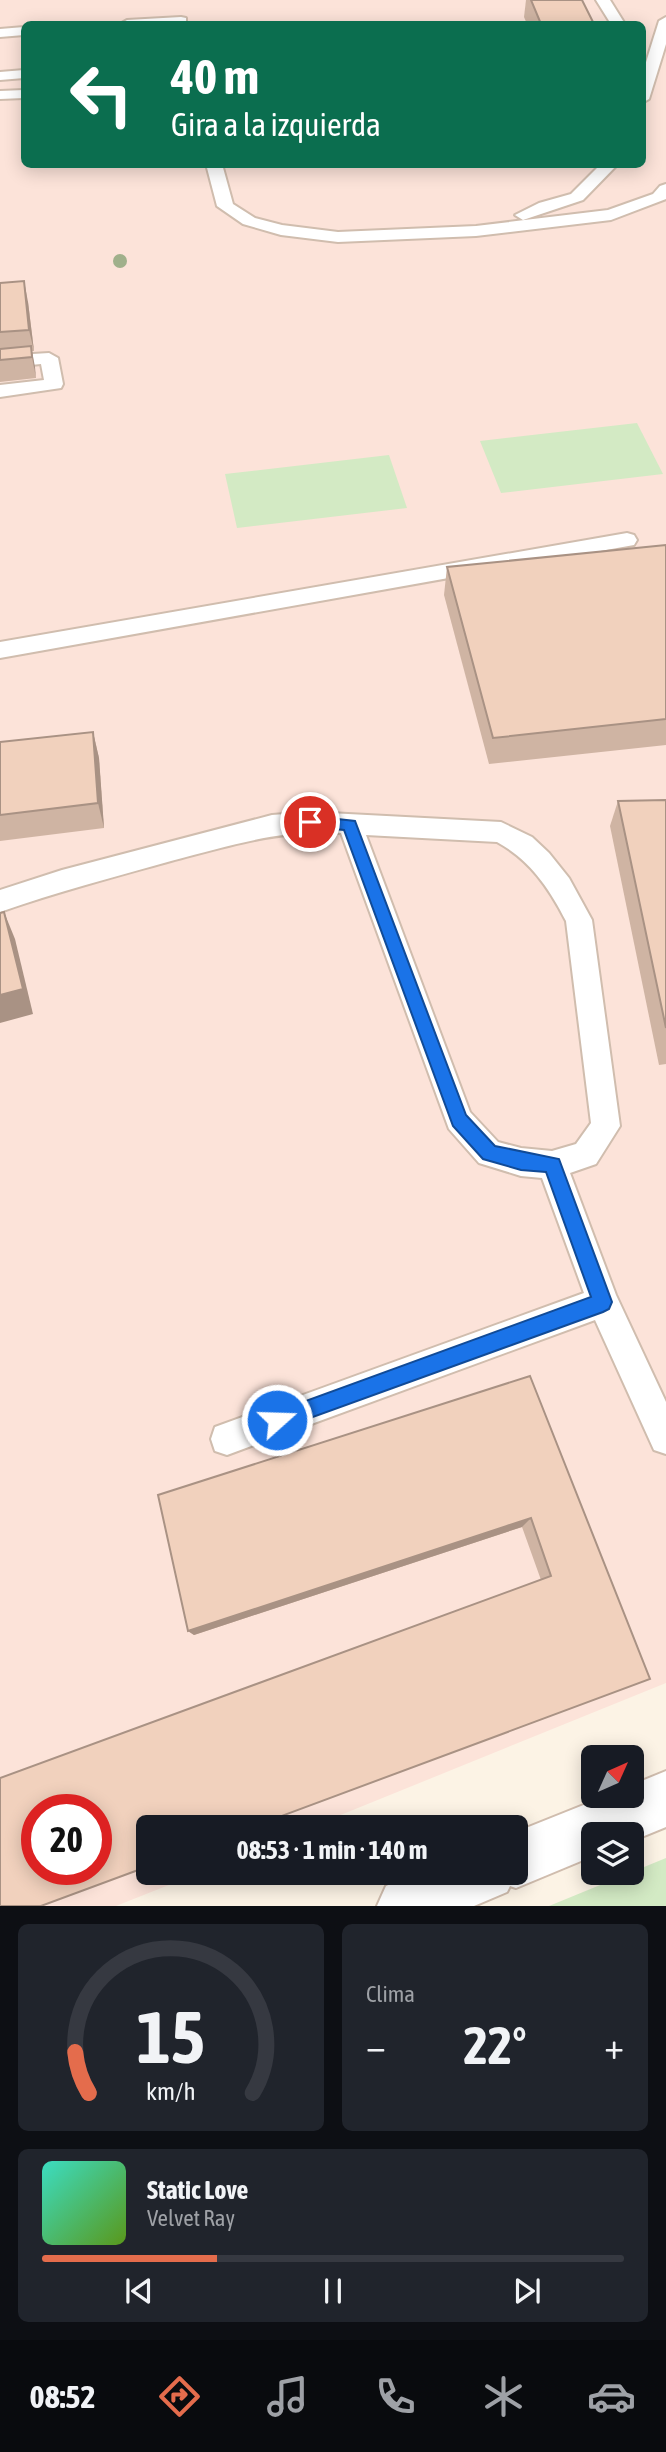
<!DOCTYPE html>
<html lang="es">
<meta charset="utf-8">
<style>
body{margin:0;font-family:"Asap Condensed",sans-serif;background:#20242c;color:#f1f3f6;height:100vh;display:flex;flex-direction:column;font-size:26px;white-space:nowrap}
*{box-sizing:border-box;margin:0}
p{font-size:23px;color:#9ea1a6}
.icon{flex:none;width:38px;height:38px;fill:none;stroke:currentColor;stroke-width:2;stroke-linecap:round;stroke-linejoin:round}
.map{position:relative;height:1906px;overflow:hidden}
.side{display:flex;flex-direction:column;gap:18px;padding:18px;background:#0d0f14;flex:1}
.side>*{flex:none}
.guide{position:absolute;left:21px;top:21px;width:625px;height:147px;border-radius:10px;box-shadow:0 4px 18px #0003;background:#0b6e4f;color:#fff;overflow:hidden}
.needle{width:46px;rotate:45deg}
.buttons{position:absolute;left:581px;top:1745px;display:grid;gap:14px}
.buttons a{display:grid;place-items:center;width:63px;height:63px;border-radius:10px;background:#171b24;box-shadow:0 4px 18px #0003;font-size:35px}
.speed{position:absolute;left:21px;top:1794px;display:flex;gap:14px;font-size:35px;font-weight:700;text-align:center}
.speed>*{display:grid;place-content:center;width:91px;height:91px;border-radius:50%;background:#171b24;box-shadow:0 4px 18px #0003;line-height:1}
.speed .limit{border:10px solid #d22;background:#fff;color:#111}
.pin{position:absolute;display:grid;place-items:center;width:60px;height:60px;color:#fff;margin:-30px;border:4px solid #fff;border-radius:50%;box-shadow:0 2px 7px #0007}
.me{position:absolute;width:77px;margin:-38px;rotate:70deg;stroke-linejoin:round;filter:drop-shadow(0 0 5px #0008)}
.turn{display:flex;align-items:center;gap:24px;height:147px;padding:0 35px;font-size:32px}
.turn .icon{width:91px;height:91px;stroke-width:2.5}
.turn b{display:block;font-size:49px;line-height:60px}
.big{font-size:52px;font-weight:700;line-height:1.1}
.side .card{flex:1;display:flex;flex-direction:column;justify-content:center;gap:10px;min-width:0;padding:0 24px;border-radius:10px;background:#20242c}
.side .dial{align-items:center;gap:0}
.dial svg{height:182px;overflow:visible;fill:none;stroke:#363941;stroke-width:7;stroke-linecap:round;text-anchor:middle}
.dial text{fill:#f1f3f6;stroke:none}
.song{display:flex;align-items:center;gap:21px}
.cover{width:84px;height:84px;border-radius:10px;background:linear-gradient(135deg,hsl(170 70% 55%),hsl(90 70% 35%))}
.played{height:7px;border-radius:4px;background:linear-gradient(90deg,#e46c4c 30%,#363941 30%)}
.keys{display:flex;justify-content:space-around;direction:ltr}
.heat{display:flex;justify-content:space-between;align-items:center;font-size:38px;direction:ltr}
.side .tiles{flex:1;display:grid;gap:18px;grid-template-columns:1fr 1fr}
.card:last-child{grid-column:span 2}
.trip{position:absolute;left:136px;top:1815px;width:392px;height:70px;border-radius:10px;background:#171b24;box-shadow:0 4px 18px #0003;font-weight:700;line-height:70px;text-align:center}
.dock{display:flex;height:112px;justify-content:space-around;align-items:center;background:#090b0e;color:#9ea1a6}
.dock .icon{width:49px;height:49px}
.dock .on{color:#e46c4c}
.dock b{font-size:32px;color:#f1f3f6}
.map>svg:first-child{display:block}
.commercial{fill:#fce3d9;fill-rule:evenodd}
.green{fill:#d3eac4}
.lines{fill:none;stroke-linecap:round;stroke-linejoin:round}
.service-casing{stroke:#d0bdae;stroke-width:4}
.minor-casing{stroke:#d0bdae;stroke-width:4}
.service{fill:#fff;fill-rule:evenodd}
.minor{fill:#fff;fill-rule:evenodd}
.tree{fill:#a0b08b}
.wall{fill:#cfb4a3}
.shaded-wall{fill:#a99284}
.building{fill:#f1d1bd;stroke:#a99284;stroke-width:2;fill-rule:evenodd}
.route{fill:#1a73e8;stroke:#114b97;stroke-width:2}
</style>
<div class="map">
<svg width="666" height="1906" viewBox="0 0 666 1906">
<rect width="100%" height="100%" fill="#fcf3e5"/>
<!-- commercial -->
<path class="commercial" d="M0 0H666V1683L311 1827H149V1872L199 1873 116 1906H0ZM24 24H642V164H24ZM37 1810H96V1869H37Z"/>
<!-- green -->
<g class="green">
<path d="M637 423 663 474 501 493 480 441Z"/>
<path d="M389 455 407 508 237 528 225 474Z"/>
<path d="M666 1858V1906H549Z"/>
</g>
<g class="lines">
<!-- service casing -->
<g class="service-casing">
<g id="service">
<path d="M596 0H610L625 24H611Z"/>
<path d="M181 17 186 18V24H120L127 20Z"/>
<path d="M666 17V44L649 99 642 103V75L659 21Z"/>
<path d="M24 27V35L0 37V29Z"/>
<path d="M24 70V78L0 80V72Z"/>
<path d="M24 90V98L0 99V91Z"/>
<path d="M206 164H222L233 204 255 218 282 225 338 232 476 226 608 210 653 194 660 186 666 184V199L611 220 476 236 338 242 281 235 243 224 217 206Z"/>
<path d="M601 164H618L583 200 523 220 515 215 539 203 571 194Z"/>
<path d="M49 353 58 358 63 384 61 388 0 397V385L44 380 41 364 0 368V356Z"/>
<path d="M627 533 634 535 637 540 634 545 0 658V642Z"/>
<path d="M310 812 501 822 532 837 549 853 569 878 592 920 620 1126 596 1164 570 1173 616 1295 666 1402V1454L654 1450 595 1320 227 1455 215 1451 211 1439 215 1427 584 1293 542 1178 521 1176 479 1163 449 1129 341 833C277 830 232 845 171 861 114 877 57 892 0 912V890L62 870 272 815ZM366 835 497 842C530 860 549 888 566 921L591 1123 576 1144 552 1151 521 1148 498 1142 470 1112Z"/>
</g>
</g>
<!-- minor casing -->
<g class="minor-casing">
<path id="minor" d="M666 1771V1827L632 1841V1834H593V1856L516 1888 510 1886 507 1892 474 1906H377L386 1886 418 1872H516V1832L606 1796H632V1785Z"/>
</g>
<!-- service -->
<use href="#service" class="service"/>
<!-- minor -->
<use href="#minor" class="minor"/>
</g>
<!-- trees -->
<circle class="tree" cx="120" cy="261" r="7"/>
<!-- wall -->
<g class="wall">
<path d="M526 0H582L594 24H527L524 17Z"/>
<path d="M0 283 28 302 34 351H32L36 378 0 382Z"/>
<path d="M666 545V745L489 764 444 595 447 567Z"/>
<path d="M93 732 99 758 104 828 0 841V742Z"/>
<path d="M666 800V1064L659 1065 610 826 618 801Z"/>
<path d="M530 1376 650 1679 541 1580 522 1527 194 1635 188 1631Z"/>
</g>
<!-- shaded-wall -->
<g class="shaded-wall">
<path d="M24 281 28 302 34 351 29 330Z"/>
<path d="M31 346 35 367 36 378 32 357Z"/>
<path d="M93 732 99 758 104 828 98 803Z"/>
<path d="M4 912 15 939 33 1014 0 1023V995Z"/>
<path d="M531 1518 522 1527 194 1635 188 1631Z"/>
</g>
<!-- building -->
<g class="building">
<path d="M531 0H582L594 24H541Z"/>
<path d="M24 281 29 330 0 332V283Z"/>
<path d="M31 346 32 357 0 360V349Z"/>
<path d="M666 545V719L493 738 447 567Z"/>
<path d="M93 732 98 803 0 815V742Z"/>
<path d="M666 800V1028L618 801Z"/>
<path d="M4 912 23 989 0 995V913Z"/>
<path d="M530 1376 650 1679 252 1827H149V1866L41 1906H0V1778L551 1576 531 1518 188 1631 158 1495ZM37 1810H96V1869H37Z"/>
</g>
<!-- route -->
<path class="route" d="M310 816 355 821 466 1115 495 1146 559 1159 612 1302 609 1309 603 1312 277 1430 270 1427 267 1420 270 1414 591 1297 546 1172 521 1170 483 1159 453 1126 344 830 305 826 303 822Z"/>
</svg>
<div class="buttons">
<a><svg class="needle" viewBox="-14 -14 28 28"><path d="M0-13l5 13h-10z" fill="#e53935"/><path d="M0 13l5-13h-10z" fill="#9ea1a6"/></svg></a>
<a><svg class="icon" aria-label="layers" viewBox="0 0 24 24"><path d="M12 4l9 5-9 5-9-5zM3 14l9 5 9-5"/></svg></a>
</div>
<div class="speed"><div class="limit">20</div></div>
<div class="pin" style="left:310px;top:822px;background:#d93025"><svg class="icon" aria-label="arrive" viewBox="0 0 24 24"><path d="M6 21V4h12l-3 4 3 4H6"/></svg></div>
<svg class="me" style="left:277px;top:1420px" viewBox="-20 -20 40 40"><circle r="17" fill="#1a73e8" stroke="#fff" stroke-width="3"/><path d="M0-11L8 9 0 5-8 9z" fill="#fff"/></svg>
<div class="trip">08:53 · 1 min · 140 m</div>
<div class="guide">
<div class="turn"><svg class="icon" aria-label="left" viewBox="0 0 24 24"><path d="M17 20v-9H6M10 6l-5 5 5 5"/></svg><div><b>40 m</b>Gira a la izquierda</div></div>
</div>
</div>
<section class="side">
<div class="tiles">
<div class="card dial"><svg viewBox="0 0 100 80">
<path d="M14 69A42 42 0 1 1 86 69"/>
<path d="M14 69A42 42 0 0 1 8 51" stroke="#e46c4c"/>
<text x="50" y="56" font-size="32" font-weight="700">15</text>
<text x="50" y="72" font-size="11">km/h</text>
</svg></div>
<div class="card"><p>Clima</p>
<div class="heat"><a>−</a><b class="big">22°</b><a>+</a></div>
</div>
<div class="card">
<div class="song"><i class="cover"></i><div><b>Static Love</b><p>Velvet Ray</p></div></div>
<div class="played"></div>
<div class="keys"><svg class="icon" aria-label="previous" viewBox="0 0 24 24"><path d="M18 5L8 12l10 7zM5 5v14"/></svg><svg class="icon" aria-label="pause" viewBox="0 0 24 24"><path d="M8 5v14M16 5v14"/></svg><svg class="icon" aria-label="next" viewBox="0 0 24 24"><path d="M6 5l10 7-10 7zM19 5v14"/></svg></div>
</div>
</div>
</section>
<nav class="dock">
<b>08:52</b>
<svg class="icon on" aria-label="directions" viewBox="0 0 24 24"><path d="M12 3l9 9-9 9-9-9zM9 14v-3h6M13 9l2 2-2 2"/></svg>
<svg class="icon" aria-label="music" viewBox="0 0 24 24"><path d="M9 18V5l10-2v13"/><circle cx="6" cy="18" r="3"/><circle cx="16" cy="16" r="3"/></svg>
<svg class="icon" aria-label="phone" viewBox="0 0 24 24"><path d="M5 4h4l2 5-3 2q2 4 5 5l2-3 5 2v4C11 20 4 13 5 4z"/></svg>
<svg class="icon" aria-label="climate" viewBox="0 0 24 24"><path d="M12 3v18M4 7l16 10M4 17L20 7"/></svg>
<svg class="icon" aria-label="car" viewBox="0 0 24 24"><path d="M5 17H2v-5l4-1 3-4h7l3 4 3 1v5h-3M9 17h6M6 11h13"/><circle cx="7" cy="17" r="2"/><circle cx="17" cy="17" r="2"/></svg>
</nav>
